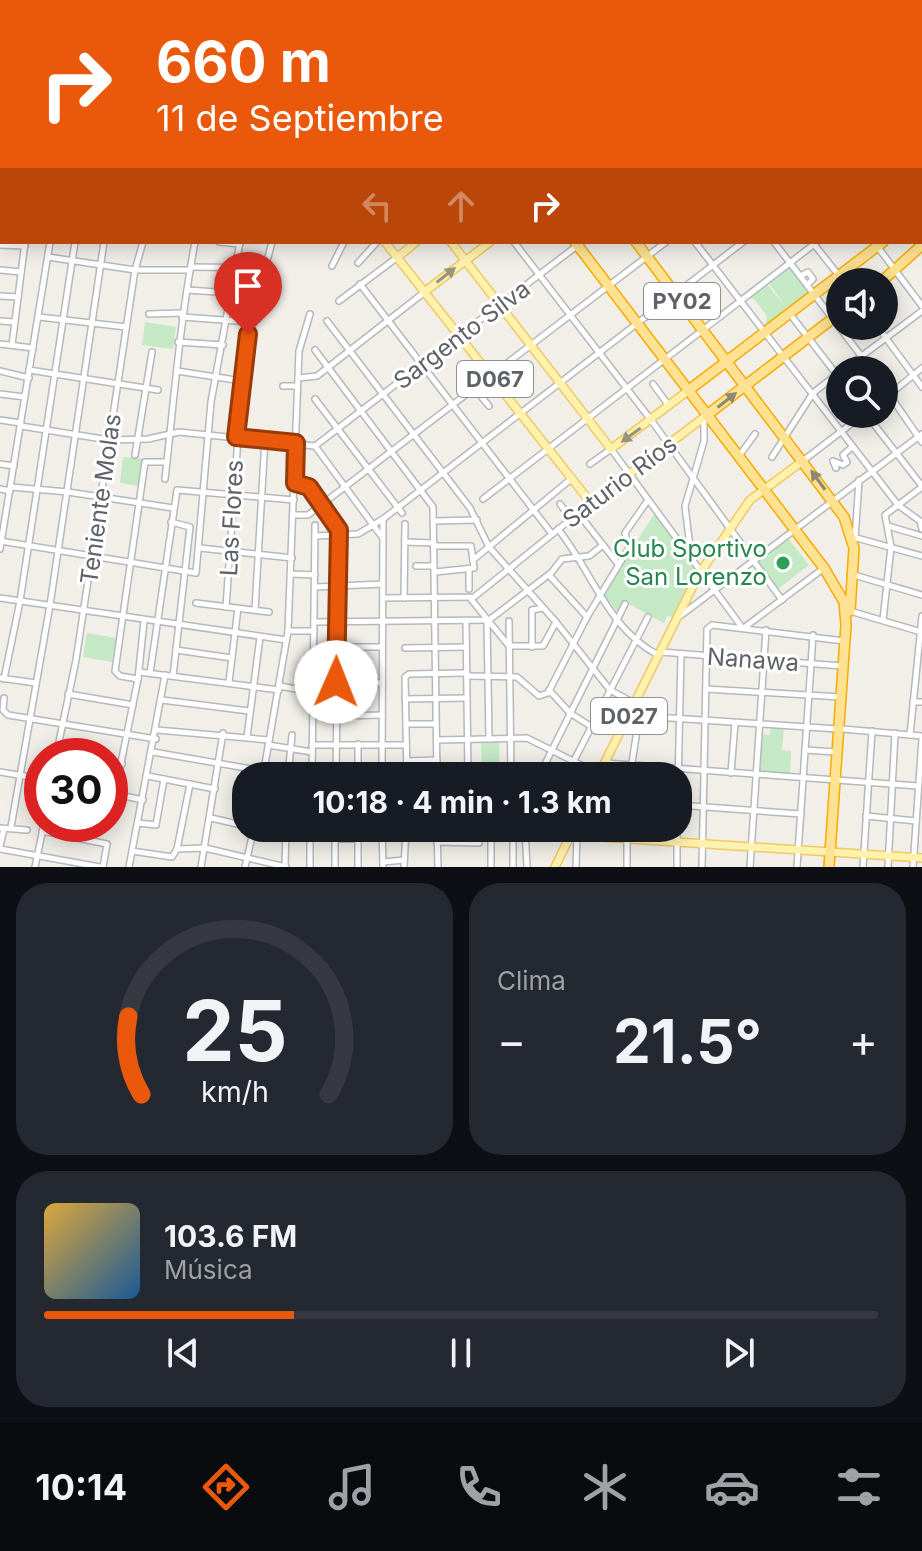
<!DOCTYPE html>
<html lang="es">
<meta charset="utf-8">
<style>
body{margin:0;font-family:Inter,sans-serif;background:#242831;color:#f1f3f6;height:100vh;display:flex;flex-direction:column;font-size:30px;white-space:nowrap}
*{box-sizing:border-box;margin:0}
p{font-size:26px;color:#9ea1a6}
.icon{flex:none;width:44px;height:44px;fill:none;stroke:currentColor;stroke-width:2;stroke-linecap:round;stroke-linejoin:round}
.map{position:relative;height:867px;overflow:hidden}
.side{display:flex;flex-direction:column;gap:16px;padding:16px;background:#0d0f14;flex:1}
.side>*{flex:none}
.top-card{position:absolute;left:0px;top:0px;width:922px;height:244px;box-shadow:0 4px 20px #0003;background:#ea580c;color:#fff;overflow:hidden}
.fabs{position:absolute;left:826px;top:268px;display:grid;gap:16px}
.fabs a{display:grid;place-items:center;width:72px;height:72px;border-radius:50%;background:#171b24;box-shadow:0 4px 20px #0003;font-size:40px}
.speed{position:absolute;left:24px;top:738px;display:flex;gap:16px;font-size:40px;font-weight:700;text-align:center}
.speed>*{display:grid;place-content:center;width:104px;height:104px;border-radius:50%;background:#171b24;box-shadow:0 4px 20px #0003;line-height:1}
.speed .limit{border:12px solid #d22;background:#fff;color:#111}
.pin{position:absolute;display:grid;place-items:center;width:68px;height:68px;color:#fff;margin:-82px -34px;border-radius:50% 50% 50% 0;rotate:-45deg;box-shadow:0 0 8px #0007}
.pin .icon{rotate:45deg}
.me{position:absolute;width:88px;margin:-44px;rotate:1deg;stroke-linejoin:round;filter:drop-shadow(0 0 6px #0008)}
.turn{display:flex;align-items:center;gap:28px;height:168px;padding:0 24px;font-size:36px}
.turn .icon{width:104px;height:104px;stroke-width:2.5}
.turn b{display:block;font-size:56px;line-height:68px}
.lanes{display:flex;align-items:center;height:76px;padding:0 24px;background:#0003;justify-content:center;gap:40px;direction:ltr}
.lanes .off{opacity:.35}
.big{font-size:60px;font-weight:700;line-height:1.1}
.side .card{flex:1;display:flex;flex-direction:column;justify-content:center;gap:12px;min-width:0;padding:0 28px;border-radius:32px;background:#242831}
.side .dial{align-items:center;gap:0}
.dial svg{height:208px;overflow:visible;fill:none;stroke:#363941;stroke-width:7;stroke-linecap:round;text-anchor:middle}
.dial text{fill:#f1f3f6;stroke:none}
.song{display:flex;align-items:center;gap:24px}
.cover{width:96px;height:96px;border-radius:12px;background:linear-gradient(135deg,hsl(40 70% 55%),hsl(210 70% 35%))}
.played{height:8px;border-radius:4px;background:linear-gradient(90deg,#ea580c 30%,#363941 30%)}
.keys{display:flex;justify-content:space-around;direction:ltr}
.heat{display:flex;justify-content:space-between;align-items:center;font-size:44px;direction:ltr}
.side .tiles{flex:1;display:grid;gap:16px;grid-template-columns:1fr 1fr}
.card:last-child{grid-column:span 2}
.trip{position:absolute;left:232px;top:762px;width:460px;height:80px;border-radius:32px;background:#171b24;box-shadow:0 4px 20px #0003;font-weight:700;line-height:80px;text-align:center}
.menu{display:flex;height:128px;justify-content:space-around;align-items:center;background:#090b0e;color:#9ea1a6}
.menu .icon{width:56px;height:56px}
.menu .current{color:#ea580c}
.menu b{font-size:36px;color:#f1f3f6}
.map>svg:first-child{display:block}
.green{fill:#c5e8c5}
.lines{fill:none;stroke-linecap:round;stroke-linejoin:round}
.minor-casing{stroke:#b5b8bc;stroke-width:8}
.major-casing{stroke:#f2c960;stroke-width:10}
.highway-casing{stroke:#f9ab00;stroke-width:12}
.minor{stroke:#fff;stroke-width:5}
.major{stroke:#fff2af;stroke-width:7}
.highway{stroke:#fde293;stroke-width:9}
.oneway{fill:#979581}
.oneway2{fill:#8e8975}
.route-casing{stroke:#983908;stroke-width:20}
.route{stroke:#ea580c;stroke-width:14}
.leisure-dot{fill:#2e9e5b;stroke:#fff;stroke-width:3}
.labels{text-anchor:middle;stroke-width:6;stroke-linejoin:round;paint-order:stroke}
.shield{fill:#fff;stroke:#8f9295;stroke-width:2}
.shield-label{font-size:22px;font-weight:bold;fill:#5f6368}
.street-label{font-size:24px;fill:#5f6368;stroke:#fff}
.leisure-label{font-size:24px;fill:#27864d;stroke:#fff;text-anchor:end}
</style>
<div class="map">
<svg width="922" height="867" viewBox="0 0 922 867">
<rect width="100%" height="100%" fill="#f1efe8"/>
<!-- green -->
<g class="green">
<path d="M790 265 812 294 765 326 767 316 754 299 749 298 767 284 786 307 768 282Z"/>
<path d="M145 322 176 327 173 349 142 345Z"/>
<path d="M123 457 144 459 140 486 120 483Z"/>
<path d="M655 513 699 570 674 617 667 616 664 623 625 602 618 613 603 594Z"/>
<path d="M788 538 809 565 777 590 756 563Z"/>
<path d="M87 633 116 638 112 662 83 657Z"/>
<path d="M771 726 784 727 782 750 791 751 790 773 759 772 761 734 770 735Z"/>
<path d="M481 741H499L500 771H482Z"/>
</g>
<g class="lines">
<!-- minor casing -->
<g class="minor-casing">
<g id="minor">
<path d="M101 0V2"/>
<path d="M420 0V2"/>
<path d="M445 0 446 2"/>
<path d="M472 0 473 2"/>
<path d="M499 0 500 2"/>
<path d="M526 0 527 2"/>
<path d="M553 0V2"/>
<path d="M581 0V2"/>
<path d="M11 2V0"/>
<path d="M369 2 372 0"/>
<path d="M591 2 601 1"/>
<path d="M718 2 719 0"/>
<path d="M0 10H2"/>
<path d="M0 77H2"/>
<path d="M0 110H2"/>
<path d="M0 150 2 151"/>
<path d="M219 242 240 244"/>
<path d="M514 242 651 420 782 600"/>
<path d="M695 242 898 505 920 521 922 529"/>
<path d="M774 242 872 370"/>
<path d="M874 242 922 306"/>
<path d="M813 243 844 282"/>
<path d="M0 245 25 246"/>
<path d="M48 257 135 270H190"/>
<path d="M358 263 377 242"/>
<path d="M332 266 344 242"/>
<path d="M191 267 267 268"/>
<path d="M0 270 21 272"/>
<path d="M800 276 808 272 813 279 807 285"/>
<path d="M360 284 552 534"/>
<path d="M187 290 232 293"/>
<path d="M0 296 18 297"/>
<path d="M339 301 399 256"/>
<path d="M149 314 182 313"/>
<path d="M790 314 840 379"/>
<path d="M39 317 126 327"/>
<path d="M182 317 251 322"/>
<path d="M0 321 14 322"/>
<path d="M327 321 470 508 489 547 556 622 610 690 634 703"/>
<path d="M877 326 922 387"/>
<path d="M178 342 223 345"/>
<path d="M0 344 33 348"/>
<path d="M12 345 25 242"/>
<path d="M315 350 433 507 437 776"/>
<path d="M29 370 158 390"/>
<path d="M843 370 922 311"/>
<path d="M0 371 29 378"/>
<path d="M177 371 242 381"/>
<path d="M298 378 317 376 426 291"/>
<path d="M653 384 669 406"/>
<path d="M283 386H297"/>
<path d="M884 387 922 442"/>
<path d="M475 389 489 406"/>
<path d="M0 394 25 397"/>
<path d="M315 399 402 513"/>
<path d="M884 399 922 368"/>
<path d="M866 414 922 486"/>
<path d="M0 420 21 423"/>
<path d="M21 426 109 440 148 439 179 432 315 446 582 242"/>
<path d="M315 446 382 537"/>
<path d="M135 455 152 352"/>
<path d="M739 456 755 434"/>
<path d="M772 457 813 393 840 372"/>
<path d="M804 460 864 414"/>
<path d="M0 464 14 466"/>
<path d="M590 464 611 449 741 626"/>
<path d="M836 468 833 461 843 465 847 462 843 455 852 447"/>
<path d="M165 479C174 400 180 321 195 242"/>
<path d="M295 483 309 487 339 530 336 776"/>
<path d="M11 487 68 492 173 508"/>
<path d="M0 489 10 491"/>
<path d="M483 499 817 242"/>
<path d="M560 504 571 519"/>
<path d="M578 513 618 564"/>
<path d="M293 515H308L666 242"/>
<path d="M434 521 477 520"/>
<path d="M171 522 190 527 173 676"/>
<path d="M888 526 922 536"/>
<path d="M558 529C592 571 607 628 658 655"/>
<path d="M315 536 358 534 383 519 743 242"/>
<path d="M853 537 922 556"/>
<path d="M855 539 859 480"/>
<path d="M0 541 196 573 211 402 240 242"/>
<path d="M405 542 434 543"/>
<path d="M434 546H471L474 568 435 572"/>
<path d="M200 548 292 558"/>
<path d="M0 549 50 242"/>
<path d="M691 555 685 506 704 441V417"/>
<path d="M473 560 571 479"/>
<path d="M416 566H434"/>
<path d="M469 571V589"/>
<path d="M291 574 315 575"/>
<path d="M549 575 587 617"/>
<path d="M854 575 922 595"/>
<path d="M315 587 383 584"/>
<path d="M0 598 286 640"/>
<path d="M383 598 474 597 591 503"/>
<path d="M404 598 405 524"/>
<path d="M470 598 509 646H543L556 622"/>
<path d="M196 603 269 612"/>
<path d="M226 607 242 381 251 322 272 242"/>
<path d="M255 610 265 439"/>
<path d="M850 611 921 632"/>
<path d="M680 616 922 434"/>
<path d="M883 620 891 547 885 515 922 487"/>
<path d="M509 621 511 776"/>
<path d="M314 622 489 620 551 573 562 559 589 556 603 545"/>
<path d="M466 622 468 776"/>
<path d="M487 622 489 739"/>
<path d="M745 627 824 568"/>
<path d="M288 631H314"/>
<path d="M337 647H382"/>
<path d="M532 647V610L543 608"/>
<path d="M405 648 466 647"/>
<path d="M176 650 232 658"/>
<path d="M661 652 842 666"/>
<path d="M139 672 279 690"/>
<path d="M150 673 177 490 294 500"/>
<path d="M467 676 517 677 539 696 548 693 587 617 629 548 625 533 648 500"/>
<path d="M0 678 36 683"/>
<path d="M4 679 20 601 75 242"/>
<path d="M138 679 120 676 115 671 145 462H167"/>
<path d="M229 682 238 608"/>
<path d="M336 682 382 683"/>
<path d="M280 686 312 692"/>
<path d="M312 687H336"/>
<path d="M706 689 841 697"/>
<path d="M549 690 570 713 592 727"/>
<path d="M68 694 133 705"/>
<path d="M4 698 3 710 8 715 156 739"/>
<path d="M405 699 467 698"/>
<path d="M162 700 249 711"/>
<path d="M913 702H922"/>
<path d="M337 716 382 715"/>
<path d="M656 717 838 729"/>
<path d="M406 724H436"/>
<path d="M843 729 922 736"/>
<path d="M157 730 269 740"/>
<path d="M910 735 922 616"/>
<path d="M247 737 260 637"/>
<path d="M437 740 527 738 599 774"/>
<path d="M268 745 312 752"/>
<path d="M312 745H406"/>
<path d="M805 750 836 752"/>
<path d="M57 752 78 756"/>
<path d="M153 752 263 771"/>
<path d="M56 756 76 660 135 270 143 242"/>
<path d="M110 761 122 764"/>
<path d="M407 761 437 760"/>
<path d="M605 763 918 786"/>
<path d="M0 772 42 779"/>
<path d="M731 773 735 723"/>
<path d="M148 776 215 789"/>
<path d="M263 776 288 631 299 351 310 314"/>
<path d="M288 776 292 735"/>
<path d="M312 776 315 525"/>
<path d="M358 776V744"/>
<path d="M382 776 383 520"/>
<path d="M407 776 405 677 409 674 467 673"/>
<path d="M539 776 625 604"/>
<path d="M566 776 648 617"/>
<path d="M630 776 641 704 638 698"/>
<path d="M678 784 681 655"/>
<path d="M110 793 143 800"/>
<path d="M678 805 801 814"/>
<path d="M866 816 916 821"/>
<path d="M110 817 138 679 144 621"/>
<path d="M211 818 246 826"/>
<path d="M138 823 156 825 164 779"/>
<path d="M11 827 50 605 104 242"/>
<path d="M0 828 27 830"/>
<path d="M382 828 383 867"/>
<path d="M437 828 438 867"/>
<path d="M491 828V867"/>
<path d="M513 828V867"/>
<path d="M525 828 527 867"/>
<path d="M627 828V867"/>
<path d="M42 831 107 844 103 867"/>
<path d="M526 833 570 836"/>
<path d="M358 837H382"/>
<path d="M335 839H358"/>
<path d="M653 840V828"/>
<path d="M437 842 479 843"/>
<path d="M0 846 4 829"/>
<path d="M0 849 100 867"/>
<path d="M177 849 190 784"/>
<path d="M132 851 172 857 177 849 205 848 286 867"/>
<path d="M383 862 404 860"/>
<path d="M35 867 44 824"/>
<path d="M129 867 165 675"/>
<path d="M201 867 223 733"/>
<path d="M245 867 254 828"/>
<path d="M285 867 286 828"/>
<path d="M310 867V828"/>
<path d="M335 867V828"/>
<path d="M358 867V828"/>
<path d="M404 867 406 828"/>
<path d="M576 867 577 835"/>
<path d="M677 867V828"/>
<path d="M702 867 707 629 712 625 844 641"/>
<path d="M750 867 766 630"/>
<path d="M797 867 813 635"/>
<path d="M863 867 872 731"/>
<path d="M888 867 895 733"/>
<path d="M913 867 922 739"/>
</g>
</g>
<!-- major casing -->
<g class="major-casing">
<g id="major">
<path d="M389 0 390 2"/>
<path d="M0 204H2"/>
<path d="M385 242 591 503 707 415"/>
<path d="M451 242 611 449 689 390"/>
<path d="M399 256 416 242"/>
<path d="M427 290 490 242"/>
<path d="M598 776 698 576 750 500 804 460"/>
<path d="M570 835 922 858"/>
<path d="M555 867 574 828"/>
</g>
</g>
<!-- highway casing -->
<g class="highway-casing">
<g id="highway">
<path d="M682 2 685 0"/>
<path d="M746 2 747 0"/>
<path d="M920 212 922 209"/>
<path d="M575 242 824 568 844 602 846 625 829 867"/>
<path d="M636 242 844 517 854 548 850 611"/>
<path d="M881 282 922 245"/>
<path d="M689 390 883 242"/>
<path d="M707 415 840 313"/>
</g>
</g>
<!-- minor -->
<use href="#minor" class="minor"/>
<!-- major -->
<use href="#major" class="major"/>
<!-- highway -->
<use href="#highway" class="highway"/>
</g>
<!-- one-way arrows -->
<defs><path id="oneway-solid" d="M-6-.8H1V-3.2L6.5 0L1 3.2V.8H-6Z" transform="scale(2)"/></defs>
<g class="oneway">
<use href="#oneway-solid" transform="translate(446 275) rotate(-38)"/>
<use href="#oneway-solid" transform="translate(631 435) rotate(144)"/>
</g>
<g class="oneway2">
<use href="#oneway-solid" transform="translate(727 400) rotate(-38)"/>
<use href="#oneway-solid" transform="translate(818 480) rotate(-126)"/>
</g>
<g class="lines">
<!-- route casing -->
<g class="route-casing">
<path id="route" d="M248 334 236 437 296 443 295 483 309 487 339 530 336 682"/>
</g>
<!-- route -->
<use href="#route" class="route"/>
</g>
<!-- markers -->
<circle class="leisure-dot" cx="783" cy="563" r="8"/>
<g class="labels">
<!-- shield labels -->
<g class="shield">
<rect x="644" y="283" width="76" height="36" rx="6"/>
<rect x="457" y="361" width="76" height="36" rx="6"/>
<rect x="591" y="698" width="76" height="36" rx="6"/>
</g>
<g class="shield-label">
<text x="682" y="309">PY02</text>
<text x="495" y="387">D067</text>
<text x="629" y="724">D027</text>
</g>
<!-- street labels -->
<g class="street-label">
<text transform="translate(462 335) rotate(-37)" y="8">Sargento Silva</text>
<text transform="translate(620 482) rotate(-37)" y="8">Saturio Ríos</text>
<text transform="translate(101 499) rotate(-82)" y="8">Teniente Molas</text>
<text transform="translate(232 518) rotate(-87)" y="8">Las Flores</text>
<text transform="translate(753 660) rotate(4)" y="8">Nanawa</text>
</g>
<!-- leisure labels -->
<g class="leisure-label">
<text x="767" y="557">Club Sportivo<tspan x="767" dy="28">San Lorenzo</tspan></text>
</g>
</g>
</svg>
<div class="fabs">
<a><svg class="icon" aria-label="sound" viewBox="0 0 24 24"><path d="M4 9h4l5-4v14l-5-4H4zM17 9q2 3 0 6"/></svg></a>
<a><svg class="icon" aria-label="search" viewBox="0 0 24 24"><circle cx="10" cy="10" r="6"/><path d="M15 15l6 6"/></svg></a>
</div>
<div class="speed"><div class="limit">30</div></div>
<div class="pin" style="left:248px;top:334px;background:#d93025"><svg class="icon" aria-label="arrive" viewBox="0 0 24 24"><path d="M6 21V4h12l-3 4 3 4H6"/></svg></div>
<svg class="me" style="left:336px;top:682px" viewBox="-20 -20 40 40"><circle r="19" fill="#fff"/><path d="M0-13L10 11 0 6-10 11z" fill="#ea580c"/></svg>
<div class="trip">10:18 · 4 min · 1.3 km</div>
<div class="top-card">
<div class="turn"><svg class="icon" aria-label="right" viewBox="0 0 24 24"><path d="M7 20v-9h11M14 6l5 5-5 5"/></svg><div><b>660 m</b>11 de Septiembre</div></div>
<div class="lanes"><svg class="icon off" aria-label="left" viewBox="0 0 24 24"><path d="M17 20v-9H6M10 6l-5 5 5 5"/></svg><svg class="icon off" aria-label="ahead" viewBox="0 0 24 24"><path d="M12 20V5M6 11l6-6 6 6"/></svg><svg class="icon" aria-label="right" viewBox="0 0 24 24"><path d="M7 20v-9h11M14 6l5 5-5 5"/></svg></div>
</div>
</div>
<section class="side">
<div class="tiles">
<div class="card dial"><svg viewBox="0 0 100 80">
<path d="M14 69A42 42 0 1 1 86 69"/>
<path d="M14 69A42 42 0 0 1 9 39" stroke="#ea580c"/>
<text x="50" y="56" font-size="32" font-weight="700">25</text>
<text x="50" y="72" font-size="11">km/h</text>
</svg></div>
<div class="card"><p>Clima</p>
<div class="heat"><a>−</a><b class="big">21.5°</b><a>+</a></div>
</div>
<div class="card">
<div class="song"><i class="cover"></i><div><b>103.6 FM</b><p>Música</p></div></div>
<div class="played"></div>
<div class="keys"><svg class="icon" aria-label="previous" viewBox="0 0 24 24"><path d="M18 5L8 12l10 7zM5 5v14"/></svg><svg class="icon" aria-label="pause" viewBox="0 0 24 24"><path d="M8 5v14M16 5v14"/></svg><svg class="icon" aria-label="next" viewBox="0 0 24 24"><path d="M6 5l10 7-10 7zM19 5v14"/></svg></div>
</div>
</div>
</section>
<nav class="menu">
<b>10:14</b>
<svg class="icon current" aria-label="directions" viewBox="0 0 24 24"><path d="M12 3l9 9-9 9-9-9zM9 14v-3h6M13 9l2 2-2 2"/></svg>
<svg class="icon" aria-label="music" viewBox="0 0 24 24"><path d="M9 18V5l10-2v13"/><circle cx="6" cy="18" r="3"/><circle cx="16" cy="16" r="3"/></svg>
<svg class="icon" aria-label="phone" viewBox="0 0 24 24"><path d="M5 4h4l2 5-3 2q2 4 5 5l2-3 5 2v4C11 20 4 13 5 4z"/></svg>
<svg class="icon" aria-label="climate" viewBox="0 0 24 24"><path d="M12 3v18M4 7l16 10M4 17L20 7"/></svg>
<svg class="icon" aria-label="car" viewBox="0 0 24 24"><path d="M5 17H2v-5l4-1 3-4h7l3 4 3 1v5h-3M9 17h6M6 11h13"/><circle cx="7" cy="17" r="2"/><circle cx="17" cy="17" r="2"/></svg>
<svg class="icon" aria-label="filters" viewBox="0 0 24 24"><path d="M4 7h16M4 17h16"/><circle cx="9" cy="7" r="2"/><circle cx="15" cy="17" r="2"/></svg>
</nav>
